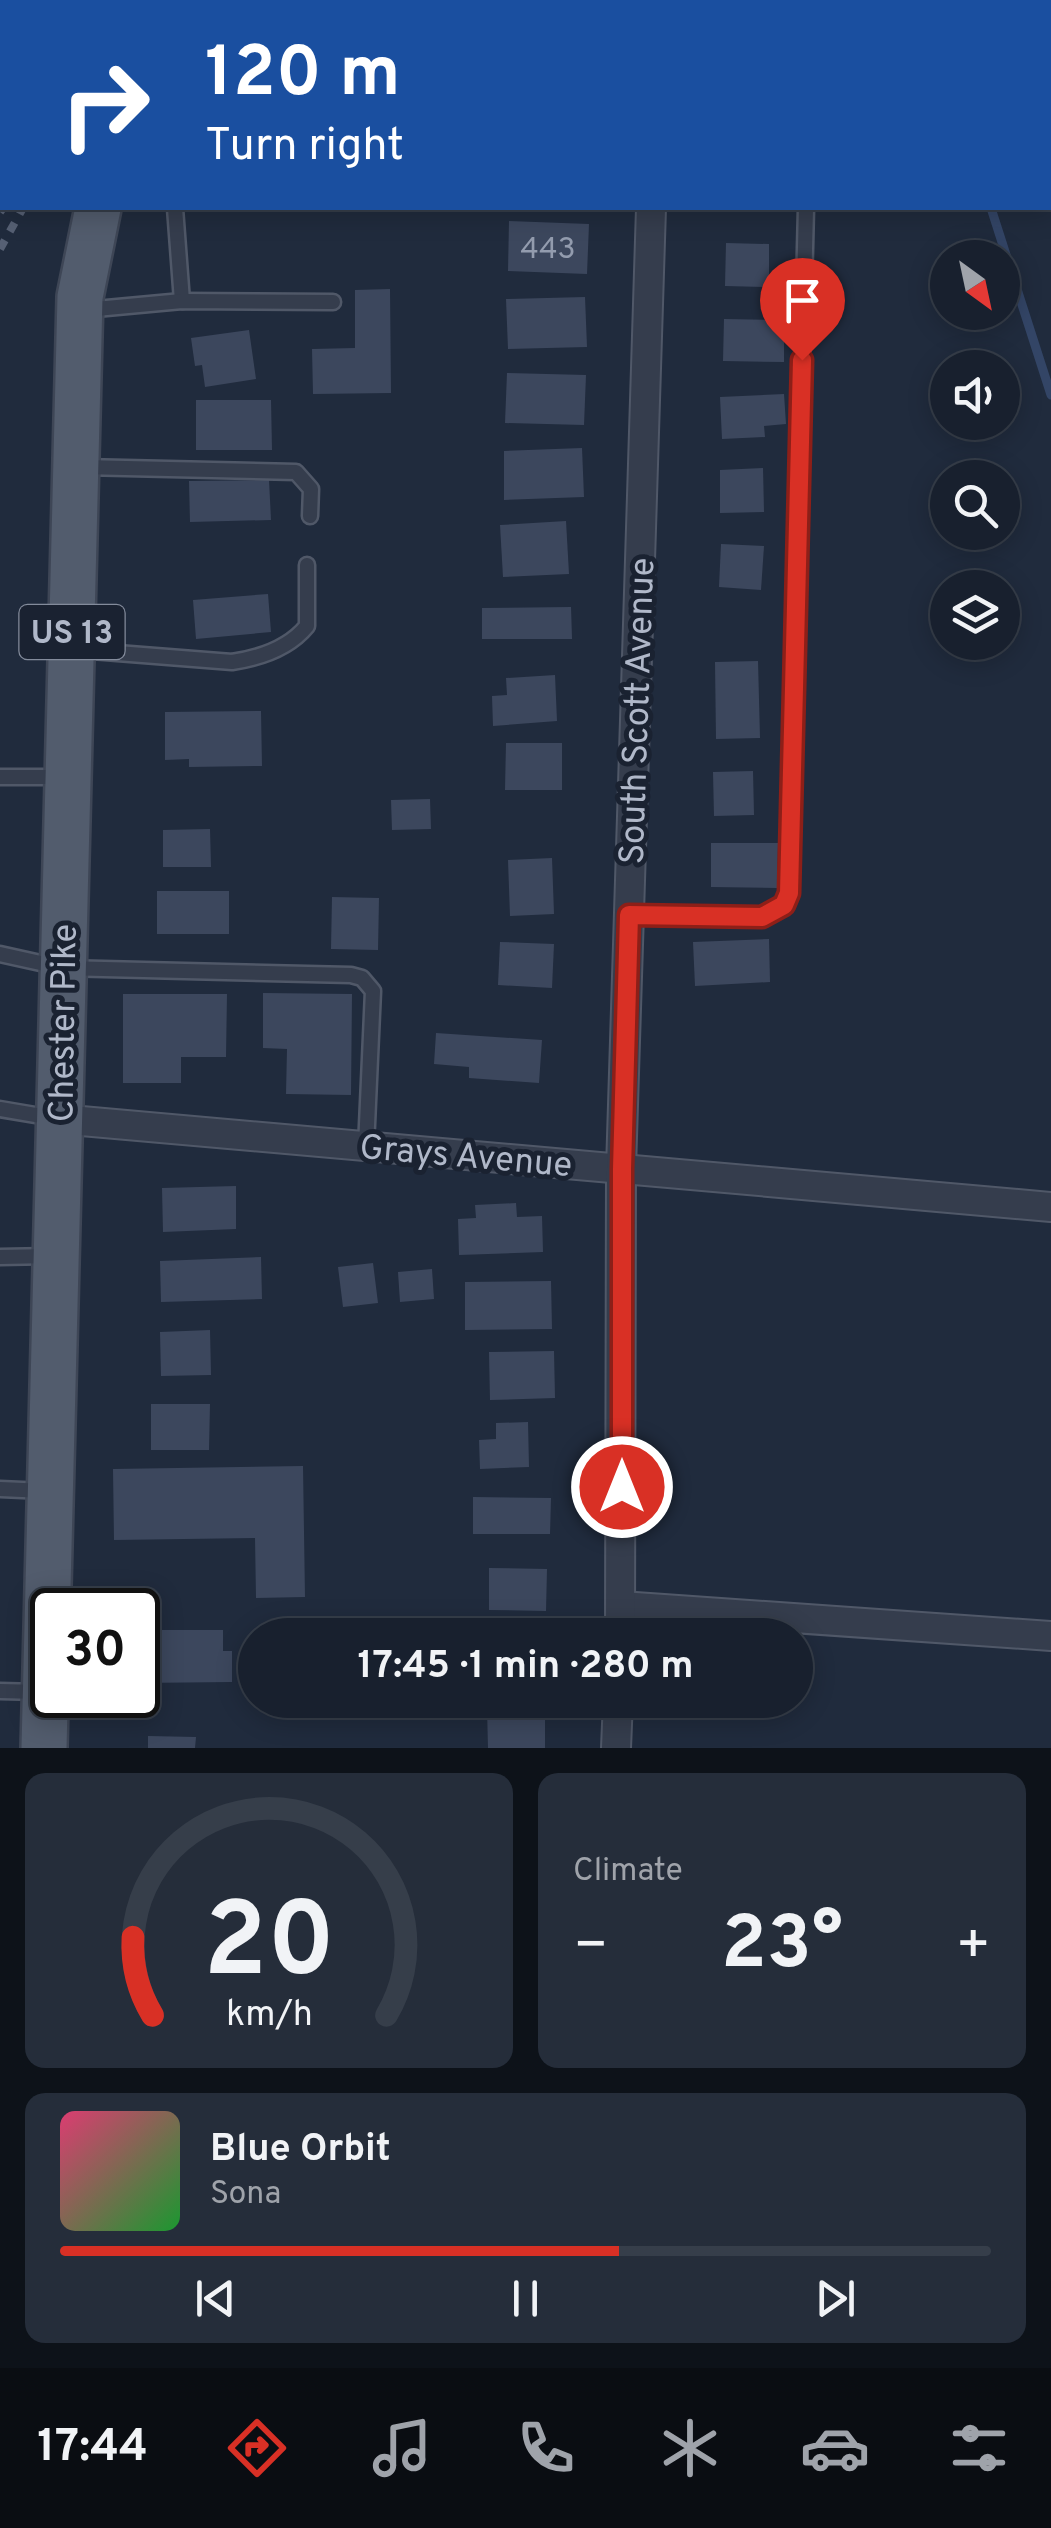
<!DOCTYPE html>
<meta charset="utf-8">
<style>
body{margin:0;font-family:Overpass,sans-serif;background:#252d3a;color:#f1f3f6;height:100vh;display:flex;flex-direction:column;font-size:38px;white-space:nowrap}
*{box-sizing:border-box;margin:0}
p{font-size:32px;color:#9fa3aa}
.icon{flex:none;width:55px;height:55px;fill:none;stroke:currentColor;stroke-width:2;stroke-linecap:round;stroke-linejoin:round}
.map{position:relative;height:1748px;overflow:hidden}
.panel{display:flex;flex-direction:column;gap:25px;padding:25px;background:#0d1219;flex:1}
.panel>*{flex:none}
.banner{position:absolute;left:0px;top:0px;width:1052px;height:210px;box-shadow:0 5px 25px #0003,0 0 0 2px #363e4a;background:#1a4fa0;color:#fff;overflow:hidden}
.needle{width:65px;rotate:147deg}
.controls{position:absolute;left:930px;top:240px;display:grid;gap:20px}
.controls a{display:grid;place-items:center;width:90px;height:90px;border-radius:50%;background:#18202e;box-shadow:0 5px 25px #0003,0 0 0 2px #363e4a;font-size:50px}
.speed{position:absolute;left:30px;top:1588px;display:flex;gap:20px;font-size:50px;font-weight:700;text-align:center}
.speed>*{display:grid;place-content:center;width:130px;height:130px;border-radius:50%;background:#18202e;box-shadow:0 5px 25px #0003,0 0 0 2px #363e4a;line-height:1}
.speed .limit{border:5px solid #111;border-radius:15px;background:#fff;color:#111}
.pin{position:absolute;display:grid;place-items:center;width:85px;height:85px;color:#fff;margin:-102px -42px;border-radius:50% 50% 50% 0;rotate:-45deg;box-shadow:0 0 10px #0007}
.pin .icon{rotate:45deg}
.me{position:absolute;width:110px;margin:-55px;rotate:0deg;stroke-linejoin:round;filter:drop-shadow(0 0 8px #0008)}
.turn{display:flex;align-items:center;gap:35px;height:210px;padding:0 40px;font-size:45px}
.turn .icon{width:130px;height:130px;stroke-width:2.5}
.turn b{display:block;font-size:70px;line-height:85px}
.big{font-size:75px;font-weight:700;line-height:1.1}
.panel .tile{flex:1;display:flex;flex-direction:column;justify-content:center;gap:15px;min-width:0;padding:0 35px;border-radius:20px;background:#252d3a}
.panel .dial{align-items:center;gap:0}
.dial svg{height:260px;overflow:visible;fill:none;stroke:#363e4a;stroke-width:7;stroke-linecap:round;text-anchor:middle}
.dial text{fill:#f1f3f6;stroke:none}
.song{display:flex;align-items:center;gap:30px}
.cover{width:120px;height:120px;border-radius:15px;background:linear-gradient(135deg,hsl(340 70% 55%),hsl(130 70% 35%))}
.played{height:10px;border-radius:5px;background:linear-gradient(90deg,#d93025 60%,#363e4a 60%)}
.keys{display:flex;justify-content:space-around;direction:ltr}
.heat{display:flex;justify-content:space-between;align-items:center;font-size:55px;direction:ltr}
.panel .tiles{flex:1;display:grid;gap:25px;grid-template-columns:1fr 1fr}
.tile:last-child{grid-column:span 2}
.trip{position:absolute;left:238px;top:1618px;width:575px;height:100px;border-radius:50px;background:#18202e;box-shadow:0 5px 25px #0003,0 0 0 2px #363e4a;font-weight:700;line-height:100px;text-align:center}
.tabs{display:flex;height:160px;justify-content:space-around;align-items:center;background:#0a0d12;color:#9fa3aa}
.tabs .icon{width:70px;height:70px}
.tabs .current{color:#d93025}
.tabs b{font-size:45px;color:#f1f3f6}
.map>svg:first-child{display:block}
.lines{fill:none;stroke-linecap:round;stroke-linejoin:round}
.stream{stroke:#334566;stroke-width:9}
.building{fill:#3c475d}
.lane-casing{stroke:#505868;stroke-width:19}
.street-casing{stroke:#505868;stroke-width:32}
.secondary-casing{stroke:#505868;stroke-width:45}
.primary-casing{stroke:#3e4656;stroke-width:50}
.lane{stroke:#353d4d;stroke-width:14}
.street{stroke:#353d4d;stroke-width:28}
.secondary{stroke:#424b60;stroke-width:40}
.primary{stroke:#525c6d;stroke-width:45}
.rail{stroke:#566074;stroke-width:8;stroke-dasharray:10 10;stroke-linecap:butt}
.route-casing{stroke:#8d1f18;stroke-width:25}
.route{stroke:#d93025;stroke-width:18}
.labels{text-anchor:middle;stroke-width:10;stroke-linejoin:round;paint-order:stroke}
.number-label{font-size:30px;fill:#939cae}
.shield{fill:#1a2231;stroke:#838b9b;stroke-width:2.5}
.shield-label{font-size:32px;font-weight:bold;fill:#b0b8c9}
.street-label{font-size:35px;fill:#b0b8c9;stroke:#1a2231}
</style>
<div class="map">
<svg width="1051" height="1748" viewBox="0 0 1051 1748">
<rect width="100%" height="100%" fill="#202b3d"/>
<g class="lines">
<!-- stream -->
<g class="stream">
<path d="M930 0 931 2"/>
<path d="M991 208 1051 395"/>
</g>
</g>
<!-- building -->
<g class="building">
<path d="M325 208H393V212L325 211Z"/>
<path d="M738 208H770V212L738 211Z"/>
<path d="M509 221 589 224 587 274 508 271Z"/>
<path d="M726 243 769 244V287L725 286Z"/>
<path d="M390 289 391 393 313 394 312 349 355 348V290Z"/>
<path d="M585 297 587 347 508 349 506 299Z"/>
<path d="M724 319 784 320V362L723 361Z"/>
<path d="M249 330 256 379 205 387 202 365 195 366 191 338Z"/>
<path d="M507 373 586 375 584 425 505 423Z"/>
<path d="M784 394 786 424 764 426 765 437 722 439 720 397Z"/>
<path d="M196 400H271L272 450H196Z"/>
<path d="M582 448 584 497 504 500V451Z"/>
<path d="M763 468 764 512 720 513V470Z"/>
<path d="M269 480 271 520 190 522 189 481Z"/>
<path d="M566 521 569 574 503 577 500 525Z"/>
<path d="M721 544 764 546 761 590 719 587Z"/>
<path d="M268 594 271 632 196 639 193 600Z"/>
<path d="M571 607 572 639H482V608Z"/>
<path d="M758 661 760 738 716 739 715 662Z"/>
<path d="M555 675 557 721 493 726 492 696 507 695 506 678Z"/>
<path d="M261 711 262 766 189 767V759L165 760V712Z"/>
<path d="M506 743H562V790H505Z"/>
<path d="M753 771 754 815 714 816 713 772Z"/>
<path d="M430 799 431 829 392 830 391 800Z"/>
<path d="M210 829 211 867H163V830Z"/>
<path d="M711 843H778L777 888 711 887Z"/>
<path d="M552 858 554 914 510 916 508 860Z"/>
<rect x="157" y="891" width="72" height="43"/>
<path d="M332 897 379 898 378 950 331 949Z"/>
<path d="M769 939 770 982 695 986 693 942Z"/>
<path d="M500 942 554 944 552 988 498 985Z"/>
<path d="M263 993 352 994 351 1095 286 1094 287 1049 263 1048Z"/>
<path d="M123 994H227L226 1057H181V1083H123Z"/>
<path d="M436 1033 542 1040 539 1083 469 1078V1067L434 1064Z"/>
<path d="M236 1186V1229L163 1232 162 1188Z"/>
<path d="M516 1203 517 1217 542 1216 543 1252 459 1255 458 1219 476 1218 475 1205Z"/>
<path d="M261 1257 262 1299 161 1302 160 1261Z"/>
<path d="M373 1263 378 1303 343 1307 338 1267Z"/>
<path d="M432 1269 434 1299 400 1302 398 1272Z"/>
<path d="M551 1281 552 1329 465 1330V1282Z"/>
<path d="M210 1330 211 1375 161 1376 160 1332Z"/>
<path d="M554 1351 555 1398 490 1400 489 1352Z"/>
<path d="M151 1404H210L209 1450H151Z"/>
<path d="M528 1422 529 1467 480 1469 479 1440 496 1439V1423Z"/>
<path d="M303 1466 305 1597 256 1598 255 1538 114 1540 113 1469Z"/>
<path d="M473 1497 551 1498 550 1534H473Z"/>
<path d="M489 1568 547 1569 546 1611 489 1610Z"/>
<path d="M138 1630H223V1651H232V1682L138 1683Z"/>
<path d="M487 1708H545V1748H488Z"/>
<path d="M148 1736 196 1737 195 1748H148Z"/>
</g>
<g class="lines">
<!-- lane casing -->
<g class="lane-casing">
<g id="lane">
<path d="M175 208 182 301"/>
<path d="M85 310 182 301 333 302"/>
<path d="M82 467 296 472 311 489 310 516"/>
<path d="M79 650 232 662C259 658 289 648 307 626V565"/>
<path d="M0 777H64"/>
<path d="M629 915 762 917 784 905 789 893 806 208"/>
<path d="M0 954 63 968 351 975 362 978 373 991 366 1147"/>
<path d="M0 1109 53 1118"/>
<path d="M0 1257 51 1256"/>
<path d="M0 1489 45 1491"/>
<path d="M0 1691 39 1692"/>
</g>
</g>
<!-- street casing -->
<g class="street-casing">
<g id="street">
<path d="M766 0V2"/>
<path d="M442 2V0"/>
<path d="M1036 2V0"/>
<path d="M59 1119 1051 1207"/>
<path d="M621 1606 1051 1636"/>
<path d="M620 1635 621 1169 651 208"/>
<path d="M616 1748 618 1700"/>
</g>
</g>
<!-- secondary casing -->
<g class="secondary-casing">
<g id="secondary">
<path d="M0 9 2 10"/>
<path d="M1050 140H1051"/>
</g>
</g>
<!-- primary casing -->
<g class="primary-casing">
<g id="primary">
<path d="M66 2V0"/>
<path d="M108 2V0"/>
<path d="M44 1748 80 297 98 208"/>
</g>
</g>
<!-- lane -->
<use href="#lane" class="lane"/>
<!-- street -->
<use href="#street" class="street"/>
<!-- secondary -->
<use href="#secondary" class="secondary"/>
<!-- primary -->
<use href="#primary" class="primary"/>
<!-- rail -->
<g class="rail">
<path d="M75 2 76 0"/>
<path d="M95 2 96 0"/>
<path d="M115 2 116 0"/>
<path d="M134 2 136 0"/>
<path d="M0 140 2 136"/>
<path d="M0 177 2 172"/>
<path d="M0 212 3 208"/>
<path d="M0 249 23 208"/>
</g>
</g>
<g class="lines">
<!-- route casing -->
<g class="route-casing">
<path id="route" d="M622 1487V1169L629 915 762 917 784 905 789 893 802 360"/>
</g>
<!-- route -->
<use href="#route" class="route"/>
</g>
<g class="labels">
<!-- number labels -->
<g class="number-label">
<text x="548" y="258">443</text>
</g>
<!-- shield labels -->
<rect class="shield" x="19.5" y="605" width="105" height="54" rx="8"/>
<g class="shield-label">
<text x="72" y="643">US 13</text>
</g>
<!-- street labels -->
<g class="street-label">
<text transform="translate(636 711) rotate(-88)" y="12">South Scott Avenue</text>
<text transform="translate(62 1023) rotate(-89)" y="12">Chester Pike</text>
<text transform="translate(466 1155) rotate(5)" y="12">Grays Avenue</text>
</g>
</g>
</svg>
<div class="controls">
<a><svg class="needle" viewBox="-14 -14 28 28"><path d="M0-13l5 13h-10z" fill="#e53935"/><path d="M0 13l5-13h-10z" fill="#9fa3aa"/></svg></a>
<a><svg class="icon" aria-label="sound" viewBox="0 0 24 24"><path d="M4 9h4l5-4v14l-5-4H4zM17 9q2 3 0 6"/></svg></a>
<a><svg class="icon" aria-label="search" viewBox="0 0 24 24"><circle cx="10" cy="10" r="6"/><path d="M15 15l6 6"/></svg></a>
<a><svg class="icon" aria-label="layers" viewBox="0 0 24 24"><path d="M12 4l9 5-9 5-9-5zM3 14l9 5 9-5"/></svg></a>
</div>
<div class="speed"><div class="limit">30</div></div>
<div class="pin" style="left:802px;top:360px;background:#d93025"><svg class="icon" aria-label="arrive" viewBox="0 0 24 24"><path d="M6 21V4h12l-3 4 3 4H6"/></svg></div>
<svg class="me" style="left:622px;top:1487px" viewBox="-20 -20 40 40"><circle r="17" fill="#d93025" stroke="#fff" stroke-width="3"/><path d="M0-11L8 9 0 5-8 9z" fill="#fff"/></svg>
<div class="trip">17:45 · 1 min · 280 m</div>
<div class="banner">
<div class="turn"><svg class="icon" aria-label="right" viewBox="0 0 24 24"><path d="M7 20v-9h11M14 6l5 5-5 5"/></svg><div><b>120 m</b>Turn right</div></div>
</div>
</div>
<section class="panel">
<div class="tiles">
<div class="tile dial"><svg viewBox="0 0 100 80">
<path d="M14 69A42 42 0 1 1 86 69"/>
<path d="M14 69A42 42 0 0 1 8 45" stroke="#d93025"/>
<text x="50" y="56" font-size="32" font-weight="700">20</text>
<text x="50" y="72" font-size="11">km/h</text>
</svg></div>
<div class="tile"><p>Climate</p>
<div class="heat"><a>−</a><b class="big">23°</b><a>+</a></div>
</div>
<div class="tile">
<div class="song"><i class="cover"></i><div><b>Blue Orbit</b><p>Sona</p></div></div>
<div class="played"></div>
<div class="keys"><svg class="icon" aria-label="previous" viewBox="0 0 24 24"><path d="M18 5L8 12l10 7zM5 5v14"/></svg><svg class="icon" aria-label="pause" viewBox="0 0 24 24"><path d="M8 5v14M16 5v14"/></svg><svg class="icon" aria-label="next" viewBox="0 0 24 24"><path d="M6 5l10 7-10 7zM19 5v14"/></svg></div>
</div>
</div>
</section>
<nav class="tabs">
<b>17:44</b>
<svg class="icon current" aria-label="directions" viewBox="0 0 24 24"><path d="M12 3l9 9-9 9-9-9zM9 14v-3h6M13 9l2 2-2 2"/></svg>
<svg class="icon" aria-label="music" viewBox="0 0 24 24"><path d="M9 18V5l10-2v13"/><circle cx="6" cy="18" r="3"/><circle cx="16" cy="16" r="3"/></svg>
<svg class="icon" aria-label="phone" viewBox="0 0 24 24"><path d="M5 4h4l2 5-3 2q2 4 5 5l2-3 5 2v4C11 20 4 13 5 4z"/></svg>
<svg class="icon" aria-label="climate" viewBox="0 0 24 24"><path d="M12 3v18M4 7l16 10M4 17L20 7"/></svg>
<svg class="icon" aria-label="car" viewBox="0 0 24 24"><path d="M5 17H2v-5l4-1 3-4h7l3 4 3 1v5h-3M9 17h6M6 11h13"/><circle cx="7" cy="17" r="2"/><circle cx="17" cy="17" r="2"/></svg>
<svg class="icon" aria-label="filters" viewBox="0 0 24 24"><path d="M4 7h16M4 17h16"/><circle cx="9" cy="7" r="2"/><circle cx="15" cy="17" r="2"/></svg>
</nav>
